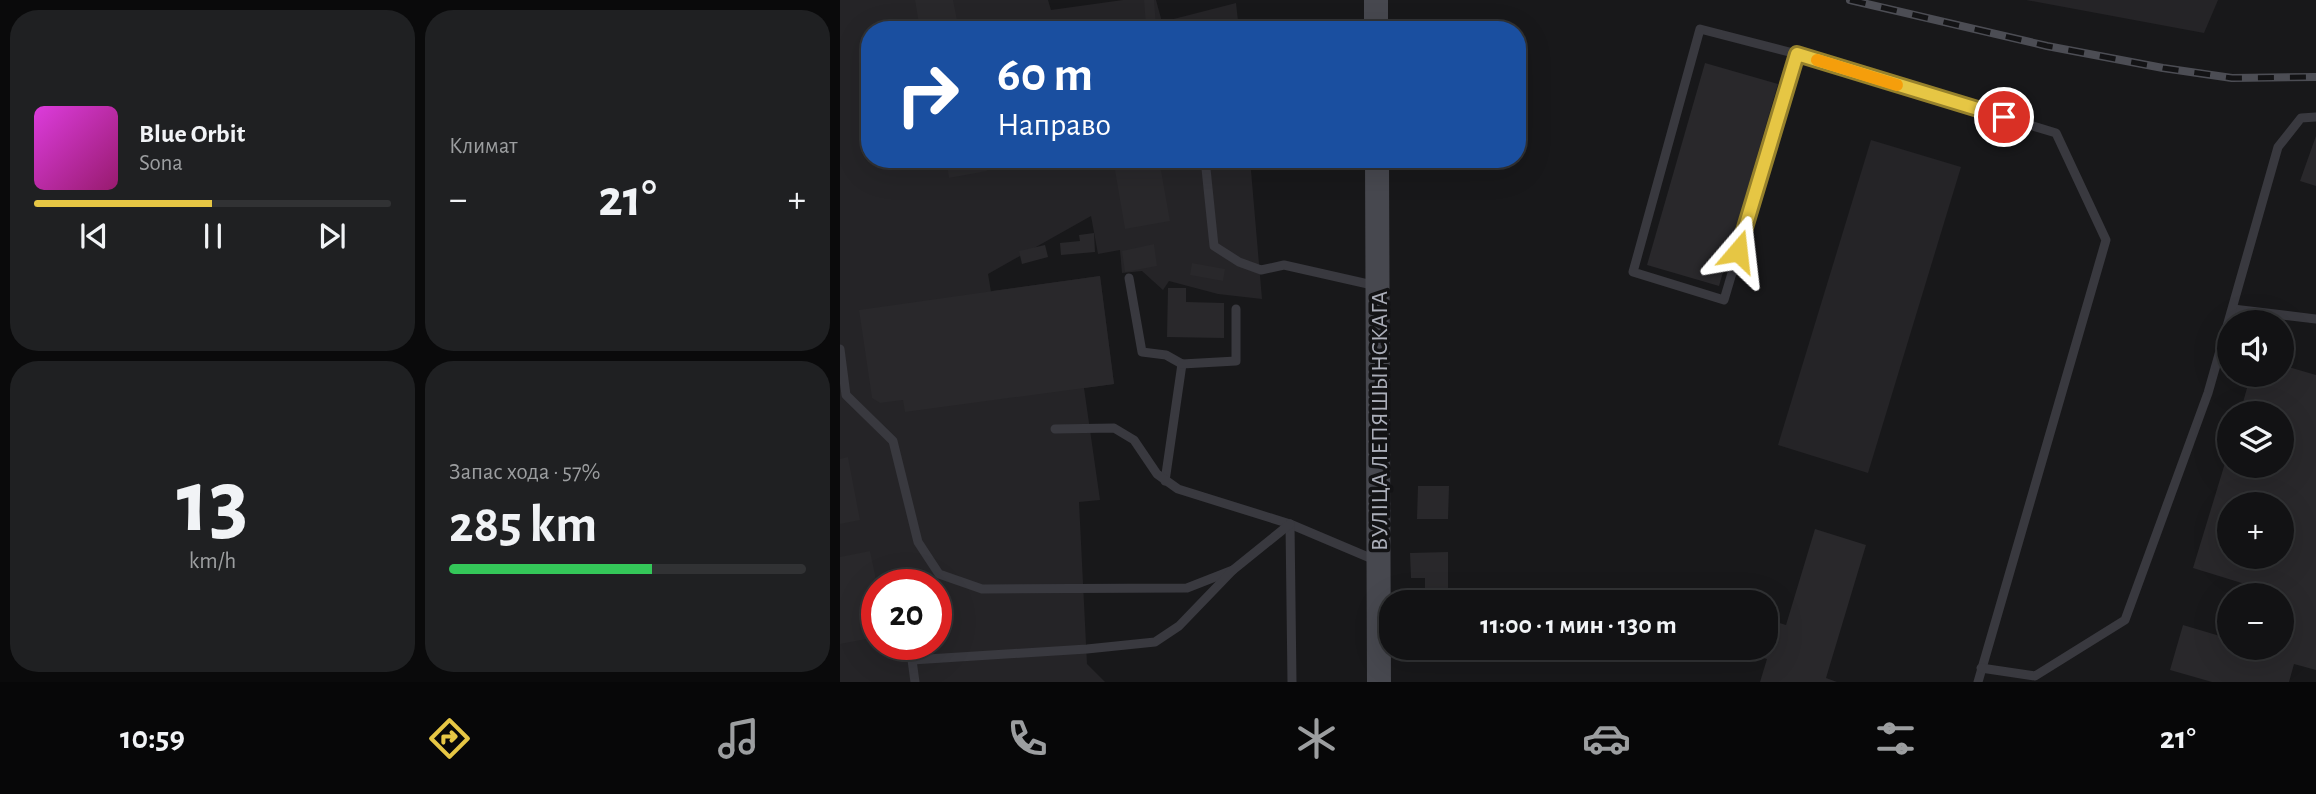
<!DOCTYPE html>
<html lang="ru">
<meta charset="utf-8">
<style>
body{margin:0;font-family:"Alegreya Sans",sans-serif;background:#1f2022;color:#f1f3f6;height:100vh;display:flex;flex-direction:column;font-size:26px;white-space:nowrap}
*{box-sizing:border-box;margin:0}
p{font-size:23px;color:#9c9ea0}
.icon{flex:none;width:38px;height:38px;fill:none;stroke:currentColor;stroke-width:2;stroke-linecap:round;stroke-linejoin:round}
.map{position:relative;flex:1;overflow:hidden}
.drawer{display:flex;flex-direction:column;gap:10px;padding:10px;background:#0a0a0b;width:840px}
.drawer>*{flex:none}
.banner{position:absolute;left:21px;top:21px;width:665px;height:147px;border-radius:28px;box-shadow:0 7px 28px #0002,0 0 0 2px #313234;background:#1a4fa0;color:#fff;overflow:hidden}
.fabs{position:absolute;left:1377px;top:310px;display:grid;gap:14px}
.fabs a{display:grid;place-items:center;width:77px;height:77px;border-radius:50%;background:#121214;box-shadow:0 7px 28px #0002,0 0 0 2px #313234;font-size:35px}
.speed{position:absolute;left:21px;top:569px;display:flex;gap:14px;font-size:35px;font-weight:700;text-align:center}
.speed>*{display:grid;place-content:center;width:91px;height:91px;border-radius:50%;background:#121214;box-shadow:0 7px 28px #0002,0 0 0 2px #313234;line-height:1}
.speed .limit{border:10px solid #d22;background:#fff;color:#111}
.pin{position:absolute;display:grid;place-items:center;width:60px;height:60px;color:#fff;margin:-30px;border:4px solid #fff;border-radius:50%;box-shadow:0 2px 7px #0007}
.me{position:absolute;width:77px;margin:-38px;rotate:17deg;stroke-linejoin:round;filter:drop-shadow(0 0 5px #0008)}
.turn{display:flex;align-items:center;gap:24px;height:147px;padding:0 21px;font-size:32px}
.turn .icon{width:91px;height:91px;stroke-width:2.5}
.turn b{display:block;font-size:49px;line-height:60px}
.big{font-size:52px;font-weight:700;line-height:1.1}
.drawer .widget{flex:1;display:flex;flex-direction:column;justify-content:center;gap:10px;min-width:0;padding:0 24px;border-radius:28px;background:#1f2022}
.drawer .dial{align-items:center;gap:0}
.dial b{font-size:91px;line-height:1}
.song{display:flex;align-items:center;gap:21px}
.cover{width:84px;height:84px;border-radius:10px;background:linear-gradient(135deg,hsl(300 70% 55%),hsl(320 70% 35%))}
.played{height:7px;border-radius:4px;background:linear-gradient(90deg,#e6c644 50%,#313234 50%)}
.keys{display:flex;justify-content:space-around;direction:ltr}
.heat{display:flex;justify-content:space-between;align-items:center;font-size:38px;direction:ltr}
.charge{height:10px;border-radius:5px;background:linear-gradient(90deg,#34c759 57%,#313234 0)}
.drawer .tiles{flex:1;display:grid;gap:10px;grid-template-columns:repeat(2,1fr)}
.trip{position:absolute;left:539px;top:590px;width:399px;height:70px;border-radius:28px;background:#121214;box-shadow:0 7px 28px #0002,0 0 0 2px #313234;font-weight:700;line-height:70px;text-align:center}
.dock{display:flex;height:112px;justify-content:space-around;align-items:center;background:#070708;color:#9c9ea0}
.dock .icon{width:49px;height:49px}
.dock .selected{color:#e6c644}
.dock b{font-size:32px;color:#f1f3f6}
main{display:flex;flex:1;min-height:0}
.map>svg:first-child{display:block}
.built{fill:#252427;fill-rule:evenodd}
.building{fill:#29282b;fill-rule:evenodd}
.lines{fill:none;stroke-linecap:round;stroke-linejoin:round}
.service{stroke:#39393f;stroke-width:9}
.secondary{stroke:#47484f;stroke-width:24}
.rail-casing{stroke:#4c4d54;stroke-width:8}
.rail{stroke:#131315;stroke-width:5;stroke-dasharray:16;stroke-linecap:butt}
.route-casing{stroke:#96812c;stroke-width:18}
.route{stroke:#e6c644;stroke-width:12}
.slow{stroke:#f59e0b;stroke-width:12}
.labels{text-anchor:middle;stroke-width:7;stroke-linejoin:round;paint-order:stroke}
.street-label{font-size:24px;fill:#abaeb9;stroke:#131315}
</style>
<main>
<section class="drawer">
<div class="tiles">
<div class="widget">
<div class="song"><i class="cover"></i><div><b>Blue Orbit</b><p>Sona</p></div></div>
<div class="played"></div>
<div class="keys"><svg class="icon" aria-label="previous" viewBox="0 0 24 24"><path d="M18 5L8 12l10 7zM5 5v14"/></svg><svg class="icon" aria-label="pause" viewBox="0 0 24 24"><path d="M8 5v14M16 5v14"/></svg><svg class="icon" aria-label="next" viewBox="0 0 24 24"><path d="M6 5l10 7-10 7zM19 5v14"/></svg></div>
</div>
<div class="widget"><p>Климат</p>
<div class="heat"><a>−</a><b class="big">21°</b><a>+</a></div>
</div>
<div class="widget dial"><b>13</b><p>km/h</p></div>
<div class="widget"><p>Запас хода · 57%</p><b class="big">285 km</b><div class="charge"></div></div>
</div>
</section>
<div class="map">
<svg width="1476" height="682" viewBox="0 0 1476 682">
<rect width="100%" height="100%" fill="#18181a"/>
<!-- built -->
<g class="built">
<path d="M0 0H208L211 10 283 0H316L322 22 396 3 399 30H30V159H410L422 299 378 294 329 281 323 290 302 271 282 273 280 250 258 254 251 216 148 274 155 316 152 291 260 276 274 384 244 388 260 500 239 502 247 664 265 682H0ZM37 584H96V644H37Z"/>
<path d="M1186 0H1378L1364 33Z"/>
<path d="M1031 140 1121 167 1028 473 938 445Z"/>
</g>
<!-- building -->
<g class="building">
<path d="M75 0H113L119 30H80Z"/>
<path d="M304 0H314L316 26H306Z"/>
<path d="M865 63 938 84 879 286 807 265Z"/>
<path d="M1476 136V186L1460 181Z"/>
<path d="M106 159H144L147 171 109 178Z"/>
<path d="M273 159H319L330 221 285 229Z"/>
<path d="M254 233 255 252 221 255 220 243 240 241 239 235Z"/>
<path d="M314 244 317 266 285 272 282 251Z"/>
<path d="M205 245 208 257 182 264 179 251Z"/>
<path d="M352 263 385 269 383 281 350 275Z"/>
<path d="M260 276 274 384 65 412 63 400 40 403 32 398 19 310Z"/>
<path d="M328 288H346V302L384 303V338L327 337Z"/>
<path d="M1442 365 1476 375V670L1454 664 1449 682H1372L1330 670 1343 625 1390 639V648L1427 650 1442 648 1444 596 1353 568 1389 450 1390 466H1442V413H1400L1411 374H1442ZM1390 504H1442V556H1390Z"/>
<path d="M8 457 20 520 0 524V459Z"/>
<path d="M578 486H609L608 519H577Z"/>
<path d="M975 529 1026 545 986 678 997 682H920L927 659 895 650 896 648H926V619L946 625Z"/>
<path d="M30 551 37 584V637L0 644V557Z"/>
<path d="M608 552V590L585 591V578H571L570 553Z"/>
</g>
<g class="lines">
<!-- service -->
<g class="service">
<path d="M957 54 884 300 793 272 860 29 957 54 1216 133 1266 240 1138 682"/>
<path d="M365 159 374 246 399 262 421 270 444 265 537 286"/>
<path d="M289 278 302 352 326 355 342 364 325 481"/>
<path d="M1393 309 1476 319"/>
<path d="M0 349 6 395 53 441 78 542 99 574 142 589 347 588 393 570"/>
<path d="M342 364 396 361V309"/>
<path d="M215 429 274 428 294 440 317 474 338 489 450 524 535 560"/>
<path d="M450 524 452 682"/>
<path d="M1141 668 1195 676 1285 620 1368 393 1438 147 1461 118 1476 117"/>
<path d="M75 682 72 660 247 649 315 642 339 626 393 570 450 524"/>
</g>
<!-- secondary -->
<g class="secondary">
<path d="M536 0V30"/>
<path d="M537 159 539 682"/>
</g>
<!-- rail casing -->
<g class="rail-casing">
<path id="rail" d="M1010 0 1207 46 1323 68 1392 78 1476 77"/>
</g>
<!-- rail -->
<use href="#rail" class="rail"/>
</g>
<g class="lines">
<!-- route casing -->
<g class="route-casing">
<path id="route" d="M898 251 957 54 1164 117"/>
</g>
<!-- route -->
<use href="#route" class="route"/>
<!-- slow -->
<path class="slow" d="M977 60 1057 85"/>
</g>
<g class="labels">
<!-- street labels -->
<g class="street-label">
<text transform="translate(539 421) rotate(-90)" y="8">ВУЛІЦА ЛЕПЯШЫНСКАГА</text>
</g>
</g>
</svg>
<div class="fabs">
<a><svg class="icon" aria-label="sound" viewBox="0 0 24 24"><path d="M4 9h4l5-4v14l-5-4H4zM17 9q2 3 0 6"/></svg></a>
<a><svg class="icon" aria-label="layers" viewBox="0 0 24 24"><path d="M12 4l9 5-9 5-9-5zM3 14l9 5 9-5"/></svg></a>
<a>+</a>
<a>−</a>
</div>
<div class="speed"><div class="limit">20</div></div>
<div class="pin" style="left:1164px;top:117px;background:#d93025"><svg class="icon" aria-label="arrive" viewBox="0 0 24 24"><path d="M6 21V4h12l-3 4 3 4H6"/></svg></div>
<svg class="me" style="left:898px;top:251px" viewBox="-20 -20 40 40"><path d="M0-17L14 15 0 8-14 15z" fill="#e6c644" stroke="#fff" stroke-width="4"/></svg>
<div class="trip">11:00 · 1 мин · 130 m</div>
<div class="banner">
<div class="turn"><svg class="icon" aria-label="right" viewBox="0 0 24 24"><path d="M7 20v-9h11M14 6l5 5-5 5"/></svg><div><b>60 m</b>Направо</div></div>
</div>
</div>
</main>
<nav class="dock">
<b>10:59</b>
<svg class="icon selected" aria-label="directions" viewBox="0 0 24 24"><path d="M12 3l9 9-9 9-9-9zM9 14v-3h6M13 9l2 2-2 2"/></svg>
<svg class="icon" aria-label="music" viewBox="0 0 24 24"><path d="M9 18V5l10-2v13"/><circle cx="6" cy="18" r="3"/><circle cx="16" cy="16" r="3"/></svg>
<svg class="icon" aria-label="phone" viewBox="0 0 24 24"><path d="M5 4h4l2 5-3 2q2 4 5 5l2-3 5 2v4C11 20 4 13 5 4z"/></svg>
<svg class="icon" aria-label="climate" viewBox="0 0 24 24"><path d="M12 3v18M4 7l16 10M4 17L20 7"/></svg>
<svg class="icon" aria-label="car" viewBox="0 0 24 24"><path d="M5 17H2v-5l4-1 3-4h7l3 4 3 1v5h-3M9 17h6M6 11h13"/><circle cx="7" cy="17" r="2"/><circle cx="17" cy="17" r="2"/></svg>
<svg class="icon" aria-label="filters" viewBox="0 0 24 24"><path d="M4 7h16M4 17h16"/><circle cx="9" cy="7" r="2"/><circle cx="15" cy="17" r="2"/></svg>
<b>21°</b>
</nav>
